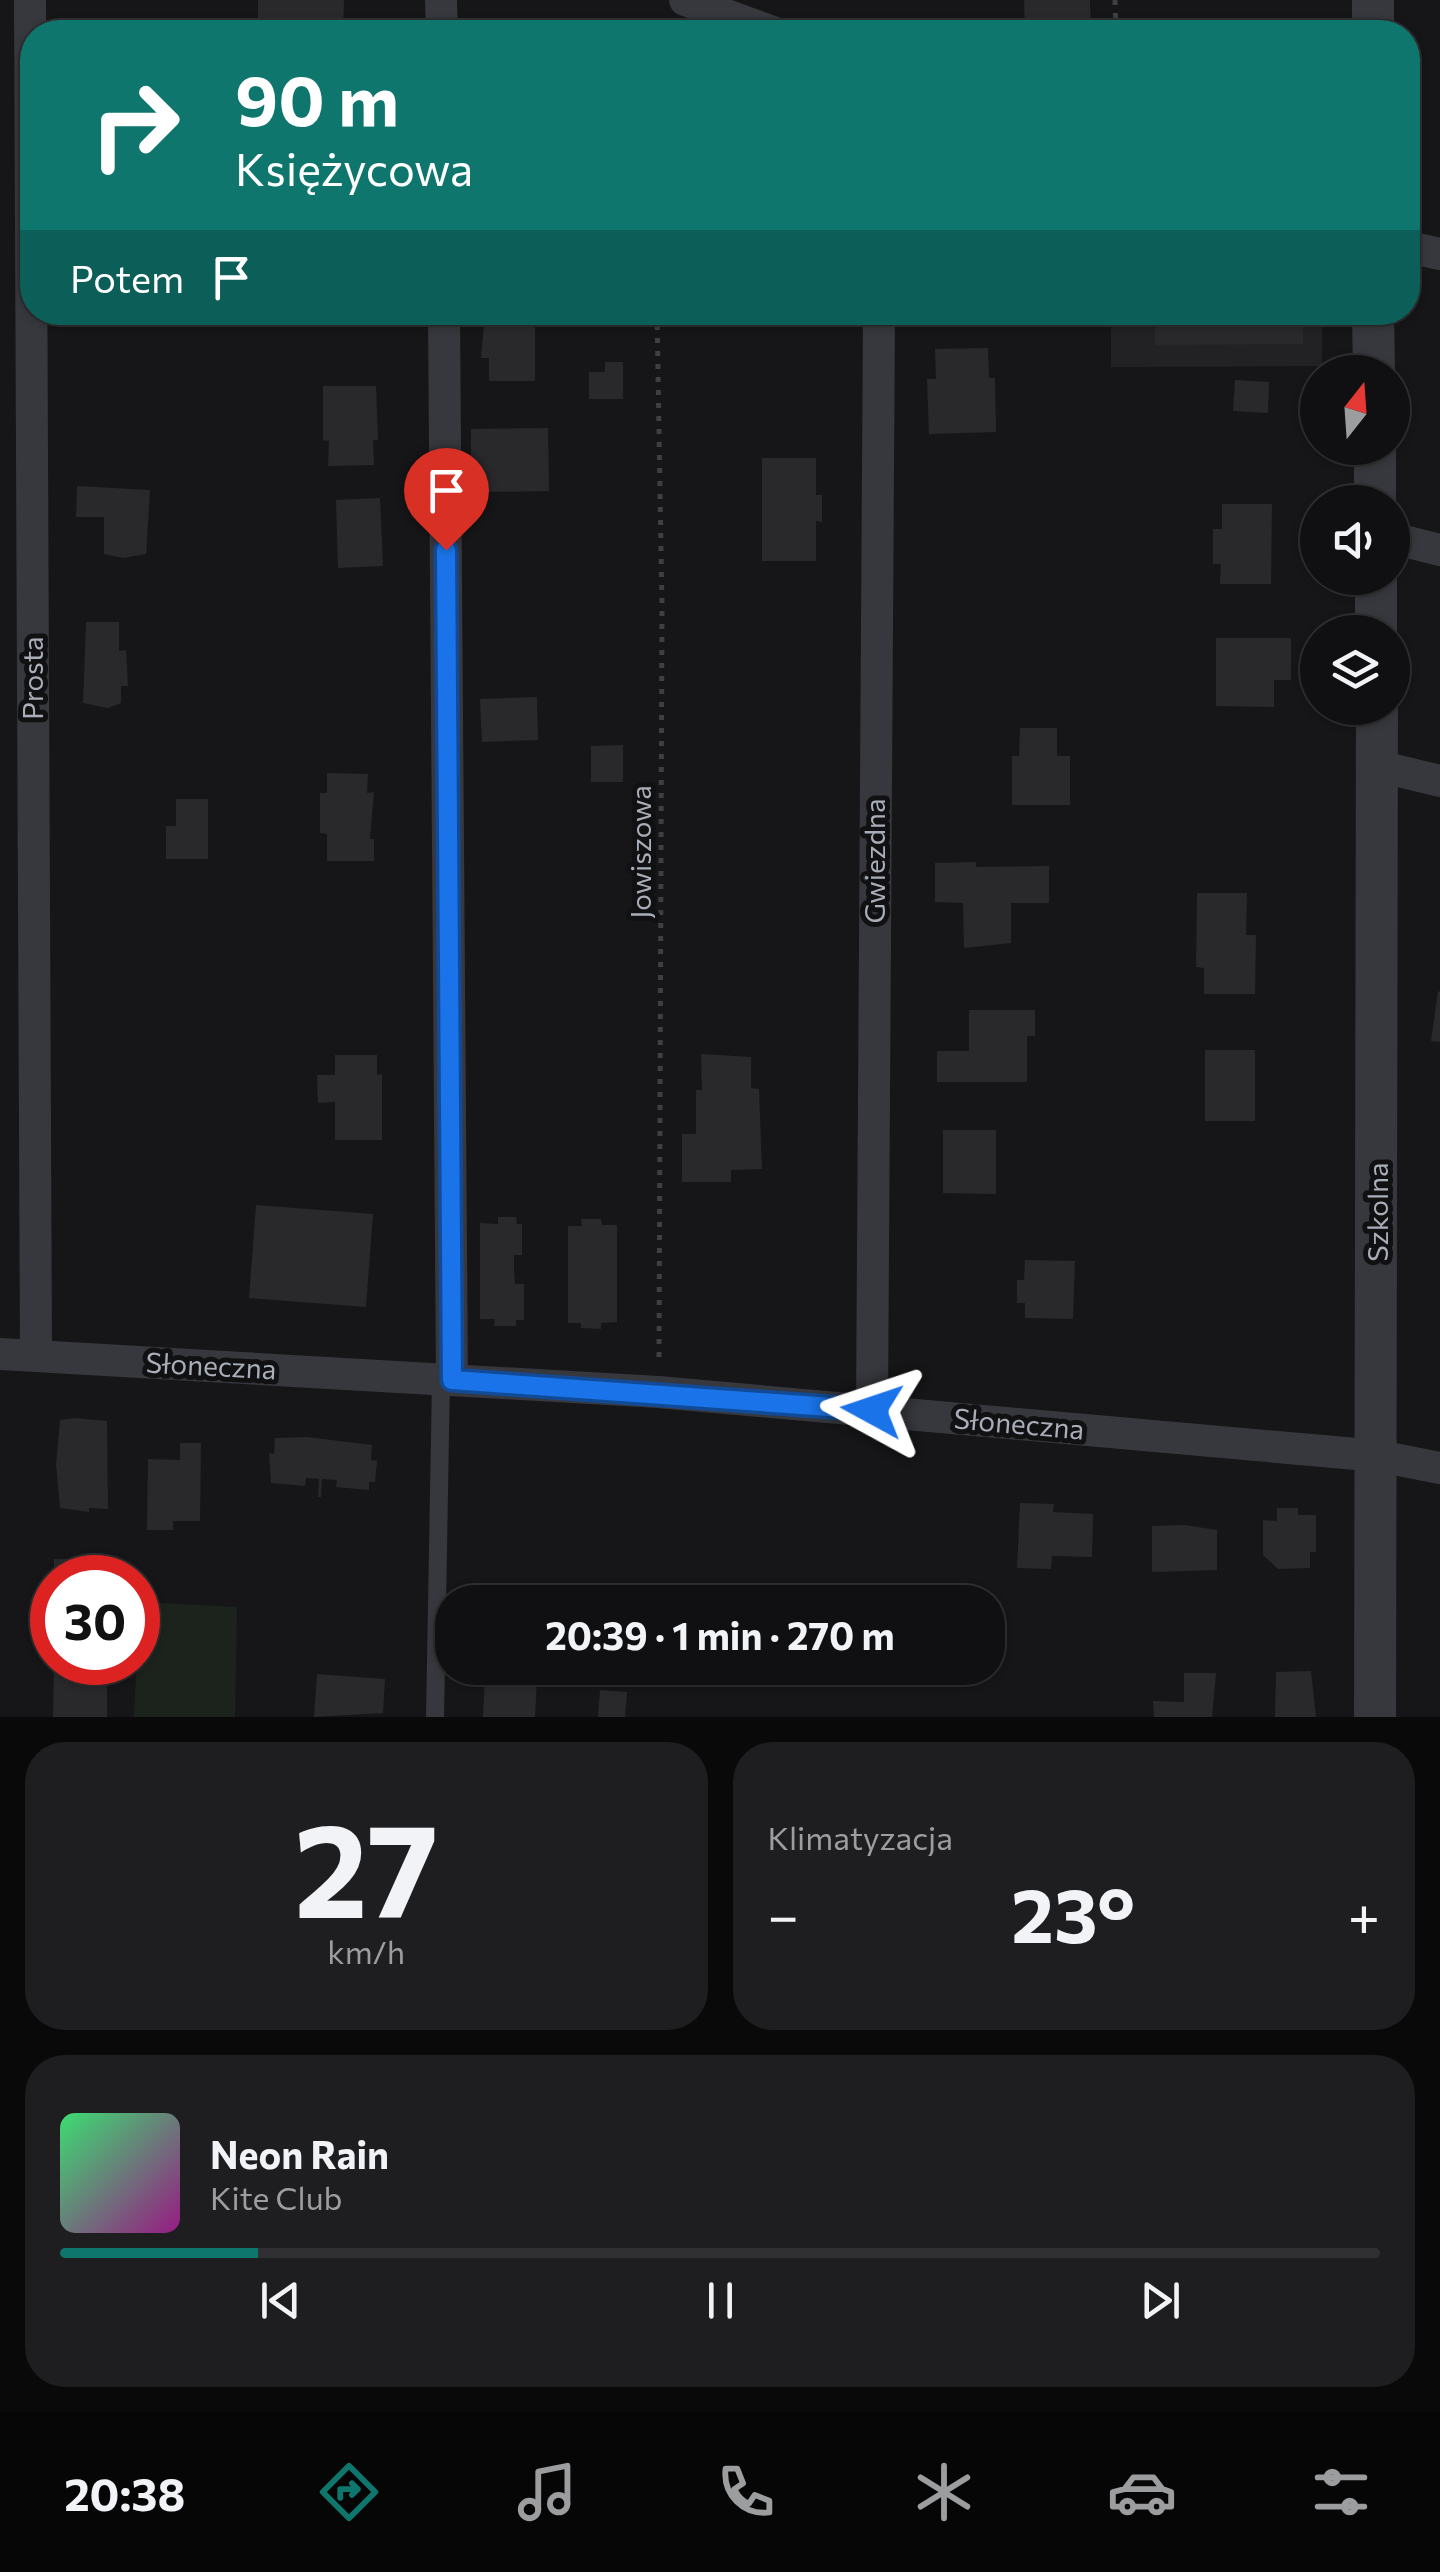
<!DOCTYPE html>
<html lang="pl">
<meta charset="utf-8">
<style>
body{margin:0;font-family:Commissioner,sans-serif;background:#1e1e20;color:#f1f3f6;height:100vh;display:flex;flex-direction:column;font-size:38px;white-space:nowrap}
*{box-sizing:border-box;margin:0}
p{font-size:32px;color:#9c9d9f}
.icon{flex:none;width:55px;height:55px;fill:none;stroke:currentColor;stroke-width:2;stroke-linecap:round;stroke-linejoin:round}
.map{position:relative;height:1717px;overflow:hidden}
.details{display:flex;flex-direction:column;gap:25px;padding:25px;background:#09090a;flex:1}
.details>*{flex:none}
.guide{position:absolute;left:20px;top:20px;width:1400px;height:305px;border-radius:40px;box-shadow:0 2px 8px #0004,0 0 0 2px #303032;background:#0f766e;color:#fff;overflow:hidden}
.needle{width:65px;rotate:17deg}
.controls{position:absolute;left:1300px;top:355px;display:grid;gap:20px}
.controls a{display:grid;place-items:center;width:110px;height:110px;border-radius:50%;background:#101012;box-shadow:0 2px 8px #0004,0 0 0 2px #303032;font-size:50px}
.speed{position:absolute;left:30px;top:1555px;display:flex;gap:20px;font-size:50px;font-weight:700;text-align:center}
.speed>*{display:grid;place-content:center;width:130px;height:130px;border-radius:50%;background:#101012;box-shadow:0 2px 8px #0004,0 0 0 2px #303032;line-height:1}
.speed .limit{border:15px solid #d22;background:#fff;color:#111}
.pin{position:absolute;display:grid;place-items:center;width:85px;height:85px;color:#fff;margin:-102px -42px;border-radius:50% 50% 50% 0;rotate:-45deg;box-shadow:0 0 10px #0007}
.pin .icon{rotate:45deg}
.me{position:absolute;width:110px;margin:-55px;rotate:275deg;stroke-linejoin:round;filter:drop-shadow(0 0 8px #0008)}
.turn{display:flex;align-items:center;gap:35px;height:210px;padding:0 50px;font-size:45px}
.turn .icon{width:130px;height:130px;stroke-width:2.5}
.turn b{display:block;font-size:70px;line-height:85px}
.then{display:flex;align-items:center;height:95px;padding:0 50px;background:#0003;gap:20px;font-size:38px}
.big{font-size:75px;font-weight:700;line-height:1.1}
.details .widget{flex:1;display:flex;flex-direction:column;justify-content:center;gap:15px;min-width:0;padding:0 35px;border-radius:40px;background:#1e1e20}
.details .dial{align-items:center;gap:0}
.dial b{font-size:130px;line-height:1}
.song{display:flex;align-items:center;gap:30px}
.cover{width:120px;height:120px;border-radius:15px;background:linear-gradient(135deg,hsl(140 70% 55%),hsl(310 70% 35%))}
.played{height:10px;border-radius:5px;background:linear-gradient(90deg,#0f766e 15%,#303032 15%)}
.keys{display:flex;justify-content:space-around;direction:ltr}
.heat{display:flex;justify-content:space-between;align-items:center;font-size:55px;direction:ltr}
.details .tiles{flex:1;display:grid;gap:25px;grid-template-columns:1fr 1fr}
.widget:last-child{grid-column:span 2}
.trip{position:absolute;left:435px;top:1585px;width:570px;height:100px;border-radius:40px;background:#101012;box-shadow:0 2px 8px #0004,0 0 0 2px #303032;font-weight:700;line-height:100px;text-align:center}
.tabs{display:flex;height:160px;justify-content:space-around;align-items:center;background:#060607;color:#9c9d9f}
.tabs .icon{width:70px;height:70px}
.tabs .active{color:#0f766e}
.tabs b{font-size:45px;color:#f1f3f6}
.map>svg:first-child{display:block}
.built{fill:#222225}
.green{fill:#1c231d}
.building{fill:#29292c}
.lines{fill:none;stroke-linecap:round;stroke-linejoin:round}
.path{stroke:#3d3f44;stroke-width:5;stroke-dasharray:5 8;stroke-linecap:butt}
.service{stroke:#37383d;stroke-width:18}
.minor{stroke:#37383d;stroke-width:32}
.tertiary{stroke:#37383d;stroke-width:42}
.route-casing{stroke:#114b97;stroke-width:25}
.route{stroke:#1a73e8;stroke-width:18}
.labels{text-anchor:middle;stroke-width:10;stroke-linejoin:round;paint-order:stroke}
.street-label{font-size:28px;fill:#a8adb8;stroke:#111113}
</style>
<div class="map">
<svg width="1440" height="1717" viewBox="0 0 1440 1717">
<rect width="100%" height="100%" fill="#161618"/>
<!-- built -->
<path class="built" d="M1111 313H1322V366L1111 367Z"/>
<!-- green -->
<path class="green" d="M140 1602 237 1607 235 1717H134Z"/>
<!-- building -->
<g class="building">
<path d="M258 0H344L343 32H258Z"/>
<path d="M1024 0H1090L1091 32H1025Z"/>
<path d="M1155 312H1303V344L1155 345Z"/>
<path d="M485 314H535V381H489V358H481Z"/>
<path d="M988 348 989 378H995L996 432 929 434 927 379H936L935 349Z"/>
<path d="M605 362H623V399H589V372H605Z"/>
<path d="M1235 380 1269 382 1268 413 1233 411Z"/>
<path d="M323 386H376L378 440H373L374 465 328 466 329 441 323 440Z"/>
<path d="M548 428 549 491 485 492V473H471V429Z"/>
<path d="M762 458H816V495H822V522L816 521V561H762Z"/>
<path d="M77 486 150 490 146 554 123 558 104 554V517H76Z"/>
<path d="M380 498 383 566 338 568 336 500Z"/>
<path d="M1222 504H1272L1271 584H1220L1221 564H1213V529H1222Z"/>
<path d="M86 622H119V651L126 650 128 686H121V703L108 708 83 703Z"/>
<path d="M1216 638H1291V680H1274V707L1216 706Z"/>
<path d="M537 697 538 740 482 742 480 699Z"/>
<path d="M1020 728H1057V756H1070V805H1012V756H1019Z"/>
<path d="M623 745V782H591V746Z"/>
<path d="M327 773 368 774 367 793 374 792 370 839H374V861H327V834L320 833V793H327Z"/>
<path d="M176 799H208V859H166V826H176Z"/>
<path d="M976 862V867L1049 866V903H1011V943L964 948 963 903 935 902V863Z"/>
<path d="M1197 893H1247L1246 935H1256L1255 994H1204V968L1196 967Z"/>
<path d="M1438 991 1440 992V1042L1431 1041Z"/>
<path d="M969 1010H1035V1036H1027V1082H937V1051H969Z"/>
<rect x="1205" y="1050" width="50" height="71"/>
<path d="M701 1054 751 1057V1088L759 1089 762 1169 731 1170V1182H682V1134H696V1090H702Z"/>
<path d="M335 1055H377V1075L382 1074V1140H335V1102L318 1103 317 1075H335Z"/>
<path d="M943 1130H996V1194L943 1193Z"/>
<path d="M256 1205 373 1214 366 1307 249 1298Z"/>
<path d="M498 1217H516L517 1224H522V1255H514V1270L515 1284H524V1320H516V1326H494L495 1319H480V1223L498 1224Z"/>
<path d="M581 1219H601L602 1225H617V1322L601 1323V1329L581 1328V1323H568V1226H582Z"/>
<path d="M1025 1260 1075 1261 1073 1319 1025 1318V1303H1017V1280H1024Z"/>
<path d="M75 1418 107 1421 108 1509 89 1508V1512L60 1508 56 1465 60 1420Z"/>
<path d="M307 1437 372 1445 371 1460 377 1461 375 1482H369V1490L336 1487 337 1480 322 1479 321 1497H318L319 1479 306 1478 305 1486 271 1483 269 1453 274 1454 275 1438Z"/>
<path d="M180 1443H201L200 1521H173V1530H147L148 1459 180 1460Z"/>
<path d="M1020 1503 1054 1504 1053 1512 1093 1514 1092 1557 1052 1556 1051 1569 1017 1568Z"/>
<path d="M1277 1508H1298V1515H1316V1552H1310V1568L1278 1569 1263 1555V1520L1277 1521Z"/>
<path d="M1185 1525 1217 1530V1570L1152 1572V1526Z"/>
<rect x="54" y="1559" width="54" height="19"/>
<path d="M54 1664H107V1717H53Z"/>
<path d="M1311 1671 1316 1717H1275L1276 1672Z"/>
<path d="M1184 1673H1216L1212 1717H1154L1153 1701 1184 1702Z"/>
<path d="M317 1674 385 1679 383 1713 314 1717Z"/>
<path d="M485 1676 537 1679 535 1717H483Z"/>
<path d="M600 1690 627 1692 625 1717H598Z"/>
</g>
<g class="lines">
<!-- path -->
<g class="path">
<path d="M1115 0 1116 32"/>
<path d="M657 312 662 608 659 1359"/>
</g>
<!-- service -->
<path class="service" d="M435 1717 441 1380"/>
<!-- minor -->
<g class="minor">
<path d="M30 0 36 1356"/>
<path d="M441 0 442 32"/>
<path d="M685 0 773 32"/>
<path d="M1408 247 1440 254"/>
<path d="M444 312 452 1380"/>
<path d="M1392 538 1440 550"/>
<path d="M1378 766 1440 781"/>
<path d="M0 1354 658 1392 1379 1456 1440 1468"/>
<path d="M872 1410 879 312"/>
</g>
<!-- tertiary -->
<g class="tertiary">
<path d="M1373 32V0"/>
<path d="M1373 312 1374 372"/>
<path d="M1375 448V502"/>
<path d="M1376 578V632"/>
<path d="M1375 1717 1377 708"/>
</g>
</g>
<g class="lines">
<!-- route casing -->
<g class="route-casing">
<path id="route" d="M446 550 452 1380 872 1410"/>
</g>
<!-- route -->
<use href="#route" class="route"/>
</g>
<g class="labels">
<!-- street labels -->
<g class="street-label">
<text transform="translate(33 678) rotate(-90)" y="10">Prosta</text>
<text transform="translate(641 852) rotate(-90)" y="10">Jowiszowa</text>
<text transform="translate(875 861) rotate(-90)" y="10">Gwiezdna</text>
<text transform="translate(1378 1212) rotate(-90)" y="10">Szkolna</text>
<text transform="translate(211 1366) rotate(3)" y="10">Słoneczna</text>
<text transform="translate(1019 1424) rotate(5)" y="10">Słoneczna</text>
</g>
</g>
</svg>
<div class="controls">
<a><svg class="needle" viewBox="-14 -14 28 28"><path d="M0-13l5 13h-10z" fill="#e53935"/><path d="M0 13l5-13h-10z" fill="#9c9d9f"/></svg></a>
<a><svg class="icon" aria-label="sound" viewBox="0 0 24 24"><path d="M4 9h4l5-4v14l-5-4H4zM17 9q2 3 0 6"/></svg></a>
<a><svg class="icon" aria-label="layers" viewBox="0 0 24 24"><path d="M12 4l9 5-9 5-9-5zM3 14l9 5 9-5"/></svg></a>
</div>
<div class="speed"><div class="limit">30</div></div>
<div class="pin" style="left:446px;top:550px;background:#d93025"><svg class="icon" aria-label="arrive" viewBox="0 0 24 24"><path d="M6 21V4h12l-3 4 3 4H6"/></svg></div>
<svg class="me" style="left:872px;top:1410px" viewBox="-20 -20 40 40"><path d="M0-17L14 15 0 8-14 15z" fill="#1a73e8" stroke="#fff" stroke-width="4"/></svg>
<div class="trip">20:39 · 1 min · 270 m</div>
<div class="guide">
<div class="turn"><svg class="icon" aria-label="right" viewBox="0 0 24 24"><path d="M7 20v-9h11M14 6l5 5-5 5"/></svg><div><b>90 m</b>Księżycowa</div></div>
<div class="then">Potem<svg class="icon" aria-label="arrive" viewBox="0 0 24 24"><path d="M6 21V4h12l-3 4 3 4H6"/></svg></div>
</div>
</div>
<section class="details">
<div class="tiles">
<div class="widget dial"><b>27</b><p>km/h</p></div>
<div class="widget"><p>Klimatyzacja</p>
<div class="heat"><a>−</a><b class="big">23°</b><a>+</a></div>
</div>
<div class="widget">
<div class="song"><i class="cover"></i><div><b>Neon Rain</b><p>Kite Club</p></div></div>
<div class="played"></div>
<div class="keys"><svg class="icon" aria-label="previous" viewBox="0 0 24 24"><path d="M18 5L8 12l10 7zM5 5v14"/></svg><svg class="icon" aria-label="pause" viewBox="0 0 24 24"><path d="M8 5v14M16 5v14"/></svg><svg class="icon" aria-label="next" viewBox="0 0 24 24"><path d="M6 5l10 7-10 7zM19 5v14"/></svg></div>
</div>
</div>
</section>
<nav class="tabs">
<b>20:38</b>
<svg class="icon active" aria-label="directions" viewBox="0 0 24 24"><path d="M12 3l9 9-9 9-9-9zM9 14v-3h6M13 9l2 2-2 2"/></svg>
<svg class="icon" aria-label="music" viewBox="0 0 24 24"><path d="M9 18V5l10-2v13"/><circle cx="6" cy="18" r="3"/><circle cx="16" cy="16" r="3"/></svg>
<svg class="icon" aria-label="phone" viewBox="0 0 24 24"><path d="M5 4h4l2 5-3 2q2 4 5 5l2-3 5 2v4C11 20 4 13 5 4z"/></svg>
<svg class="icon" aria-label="climate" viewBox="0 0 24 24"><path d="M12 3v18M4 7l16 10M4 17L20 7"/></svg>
<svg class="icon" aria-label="car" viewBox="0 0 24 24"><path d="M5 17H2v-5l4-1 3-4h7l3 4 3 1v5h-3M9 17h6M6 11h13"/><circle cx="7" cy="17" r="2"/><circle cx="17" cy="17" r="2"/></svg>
<svg class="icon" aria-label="filters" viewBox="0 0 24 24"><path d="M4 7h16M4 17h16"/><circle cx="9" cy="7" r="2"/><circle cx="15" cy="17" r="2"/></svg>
</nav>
